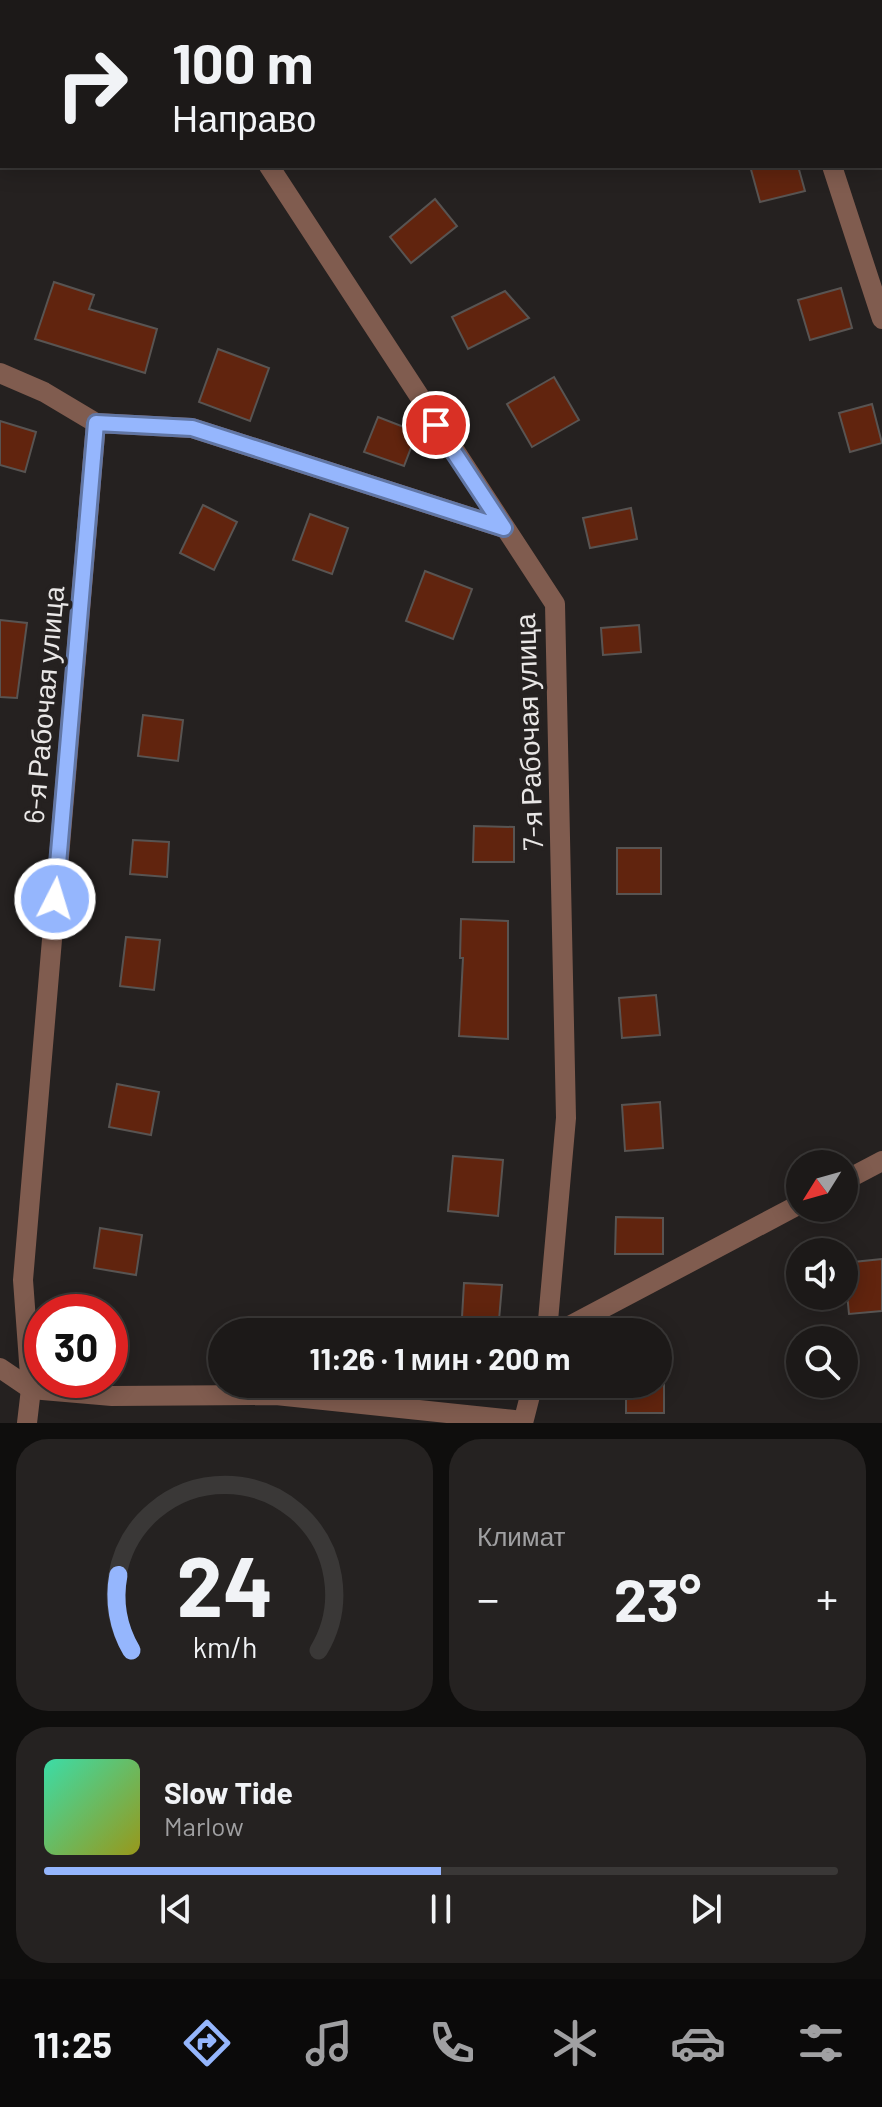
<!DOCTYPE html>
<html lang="ru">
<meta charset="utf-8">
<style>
body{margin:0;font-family:Barlow,sans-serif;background:#252221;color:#f1f3f6;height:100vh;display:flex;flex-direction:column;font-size:30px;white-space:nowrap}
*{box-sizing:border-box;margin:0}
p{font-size:26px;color:#a0a0a2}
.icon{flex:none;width:44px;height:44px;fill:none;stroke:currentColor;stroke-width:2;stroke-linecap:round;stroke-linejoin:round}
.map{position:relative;height:1423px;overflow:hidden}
.side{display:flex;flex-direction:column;gap:16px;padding:16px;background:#0f0e0d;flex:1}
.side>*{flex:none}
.top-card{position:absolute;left:0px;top:0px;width:882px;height:168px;box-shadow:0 4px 20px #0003,0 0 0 2px #3a3837;background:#1c1918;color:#f1f3f6;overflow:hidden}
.needle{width:52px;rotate:233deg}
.controls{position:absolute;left:786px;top:1150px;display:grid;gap:16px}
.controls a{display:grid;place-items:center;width:72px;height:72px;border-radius:50%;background:#1c1918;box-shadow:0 4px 20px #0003,0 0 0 2px #3a3837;font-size:40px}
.speed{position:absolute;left:24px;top:1294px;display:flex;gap:16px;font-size:40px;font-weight:700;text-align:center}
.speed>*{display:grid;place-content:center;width:104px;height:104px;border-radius:50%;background:#1c1918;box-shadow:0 4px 20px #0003,0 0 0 2px #3a3837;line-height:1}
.speed .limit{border:12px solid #d22;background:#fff;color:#111}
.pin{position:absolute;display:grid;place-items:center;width:68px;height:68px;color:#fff;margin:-34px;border:4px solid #fff;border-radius:50%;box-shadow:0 2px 8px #0007}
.me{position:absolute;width:88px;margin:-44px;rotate:5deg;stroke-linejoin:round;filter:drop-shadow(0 0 6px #0008)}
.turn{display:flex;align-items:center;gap:28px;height:168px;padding:0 40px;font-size:36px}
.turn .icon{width:104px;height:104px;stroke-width:2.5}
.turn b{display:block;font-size:56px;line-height:68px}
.big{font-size:60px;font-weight:700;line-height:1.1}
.side .card{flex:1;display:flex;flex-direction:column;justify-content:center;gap:12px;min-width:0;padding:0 28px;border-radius:32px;background:#252221}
.side .dial{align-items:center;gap:0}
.dial svg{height:208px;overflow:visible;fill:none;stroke:#3a3837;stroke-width:7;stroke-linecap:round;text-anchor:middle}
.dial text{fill:#f1f3f6;stroke:none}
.song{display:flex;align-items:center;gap:24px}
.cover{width:96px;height:96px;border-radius:12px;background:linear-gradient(135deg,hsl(160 70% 55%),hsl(60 70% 35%))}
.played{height:8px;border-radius:4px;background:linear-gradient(90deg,#95b6fd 50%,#3a3837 50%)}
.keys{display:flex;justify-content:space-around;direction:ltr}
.heat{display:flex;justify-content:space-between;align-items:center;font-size:44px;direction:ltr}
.side .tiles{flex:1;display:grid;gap:16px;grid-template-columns:1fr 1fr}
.card:last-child{grid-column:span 2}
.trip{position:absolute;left:208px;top:1318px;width:464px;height:80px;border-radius:40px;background:#1c1918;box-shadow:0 4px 20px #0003,0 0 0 2px #3a3837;font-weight:700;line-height:80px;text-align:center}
.dock{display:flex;height:128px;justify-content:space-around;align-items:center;background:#0b0a0a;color:#a0a0a2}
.dock .icon{width:56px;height:56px}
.dock .on{color:#95b6fd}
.dock b{font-size:36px;color:#f1f3f6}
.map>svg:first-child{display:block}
.building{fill:#61240e;stroke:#585452;stroke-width:2}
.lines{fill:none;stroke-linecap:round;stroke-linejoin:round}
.minor{stroke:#805c4f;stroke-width:20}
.route-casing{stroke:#6176a4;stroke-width:20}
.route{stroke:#95b6fd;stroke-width:14}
.labels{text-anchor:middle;stroke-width:8;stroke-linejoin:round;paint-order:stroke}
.street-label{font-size:28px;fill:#e9e7e6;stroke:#252120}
</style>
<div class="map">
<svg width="882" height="1423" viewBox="0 0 882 1423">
<rect width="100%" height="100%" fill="#252120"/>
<!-- building -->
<g class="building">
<path d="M750 166H798L805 191 760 202Z"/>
<path d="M435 199 457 226 411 263 390 237Z"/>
<path d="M54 282 94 295 89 309 157 329 145 373 35 339Z"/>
<path d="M841 288 852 328 810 340 798 300Z"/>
<path d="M505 291 529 318 468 349 452 317Z"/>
<path d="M218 349 269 368 250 421 199 402Z"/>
<path d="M554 377 579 420 532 447 507 404Z"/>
<path d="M872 404 882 443 850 452 839 413Z"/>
<path d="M378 417 417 432 404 466 364 452Z"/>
<path d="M0 421 36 432 25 472 0 465Z"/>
<path d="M203 505 237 522 214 570 180 553Z"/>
<path d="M631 508 637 539 590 548 583 518Z"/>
<path d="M310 514 348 528 332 574 293 560Z"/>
<path d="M425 571 472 589 453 639 406 621Z"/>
<path d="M0 620 27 623 17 698 0 697Z"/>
<path d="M639 625 641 652 603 655 601 628Z"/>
<path d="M143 715 183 720 178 761 138 756Z"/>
<path d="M474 826 514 827V862H473Z"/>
<path d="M133 840 169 842 167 877 130 874Z"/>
<rect x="617" y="848" width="44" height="46"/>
<path d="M461 919 508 921V1039L459 1036 463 958H460Z"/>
<path d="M126 937 160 940 154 990 120 986Z"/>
<path d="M656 995 660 1035 622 1038 619 998Z"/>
<path d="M117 1084 159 1092 151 1135 109 1127Z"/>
<path d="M660 1102 663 1148 625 1151 622 1105Z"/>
<path d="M453 1156 503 1160 498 1216 448 1211Z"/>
<path d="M616 1217 663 1218V1254H615Z"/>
<path d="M100 1228 142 1235 136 1275 94 1268Z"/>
<path d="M882 1259V1311L849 1314 844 1263Z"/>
<path d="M464 1283 502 1285 499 1320 462 1317Z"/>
<rect x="626" y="1384" width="38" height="29"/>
</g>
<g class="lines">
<!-- minor -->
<g class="minor">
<path d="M161 0 162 2"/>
<path d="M779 0V2"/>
<path d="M79 2 80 0"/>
<path d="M0 158 2 154"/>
<path d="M269 166 555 604 566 1118 547 1332"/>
<path d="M832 166 882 319"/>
<path d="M0 373 44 392 96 423 192 428 504 528"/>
<path d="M844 1181 882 1161"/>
<path d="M558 1332 800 1204"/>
<path d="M0 1368 31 1389 112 1396 276 1395 523 1421"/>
<path d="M27 1423 31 1389 23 1280 96 423"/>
<path d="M523 1423 533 1384"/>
</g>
</g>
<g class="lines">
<!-- route casing -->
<g class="route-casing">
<path id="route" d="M55 899 96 423 192 428 504 528 436 425"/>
</g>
<!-- route -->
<use href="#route" class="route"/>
</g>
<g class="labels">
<!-- street labels -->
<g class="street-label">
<text transform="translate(44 705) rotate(-85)" y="10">6-я Рабочая улица</text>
<text transform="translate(529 732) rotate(-92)" y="10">7-я Рабочая улица</text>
</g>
</g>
</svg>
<div class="controls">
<a><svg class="needle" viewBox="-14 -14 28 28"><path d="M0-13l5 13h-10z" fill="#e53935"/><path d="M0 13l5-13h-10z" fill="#a0a0a2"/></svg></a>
<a><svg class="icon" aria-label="sound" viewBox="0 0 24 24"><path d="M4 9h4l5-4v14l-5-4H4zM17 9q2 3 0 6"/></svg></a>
<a><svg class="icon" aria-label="search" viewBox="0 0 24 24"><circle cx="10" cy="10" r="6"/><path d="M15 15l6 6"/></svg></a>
</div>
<div class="speed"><div class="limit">30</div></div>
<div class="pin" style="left:436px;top:425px;background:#d93025"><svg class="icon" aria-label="arrive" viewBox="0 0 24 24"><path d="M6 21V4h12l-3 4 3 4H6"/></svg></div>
<svg class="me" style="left:55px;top:899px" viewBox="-20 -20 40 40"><circle r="17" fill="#95b6fd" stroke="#fff" stroke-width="3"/><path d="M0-11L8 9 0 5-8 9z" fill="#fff"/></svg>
<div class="trip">11:26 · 1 мин · 200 m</div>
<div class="top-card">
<div class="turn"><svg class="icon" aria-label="right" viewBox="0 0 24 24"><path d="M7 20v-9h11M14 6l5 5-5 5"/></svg><div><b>100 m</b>Направо</div></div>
</div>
</div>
<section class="side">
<div class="tiles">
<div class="card dial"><svg viewBox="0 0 100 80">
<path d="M14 69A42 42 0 1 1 86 69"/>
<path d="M14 69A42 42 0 0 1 9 40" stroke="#95b6fd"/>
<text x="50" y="56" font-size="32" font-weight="700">24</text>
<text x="50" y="72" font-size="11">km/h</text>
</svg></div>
<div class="card"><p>Климат</p>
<div class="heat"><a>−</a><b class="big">23°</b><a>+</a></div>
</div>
<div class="card">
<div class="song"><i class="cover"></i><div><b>Slow Tide</b><p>Marlow</p></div></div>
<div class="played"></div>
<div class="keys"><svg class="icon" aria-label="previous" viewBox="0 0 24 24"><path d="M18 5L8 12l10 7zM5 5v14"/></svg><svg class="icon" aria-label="pause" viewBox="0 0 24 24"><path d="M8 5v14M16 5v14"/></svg><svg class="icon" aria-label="next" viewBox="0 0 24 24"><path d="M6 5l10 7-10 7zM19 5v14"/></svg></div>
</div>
</div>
</section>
<nav class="dock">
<b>11:25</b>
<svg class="icon on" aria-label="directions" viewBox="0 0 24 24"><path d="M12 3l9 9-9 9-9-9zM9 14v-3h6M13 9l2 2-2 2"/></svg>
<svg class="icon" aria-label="music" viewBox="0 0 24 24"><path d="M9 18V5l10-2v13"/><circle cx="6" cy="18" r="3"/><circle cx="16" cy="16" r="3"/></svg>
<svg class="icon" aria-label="phone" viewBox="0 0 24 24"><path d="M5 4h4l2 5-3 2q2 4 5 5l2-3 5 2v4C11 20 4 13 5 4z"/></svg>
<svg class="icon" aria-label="climate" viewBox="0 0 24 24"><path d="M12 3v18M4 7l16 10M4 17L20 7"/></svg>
<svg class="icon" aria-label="car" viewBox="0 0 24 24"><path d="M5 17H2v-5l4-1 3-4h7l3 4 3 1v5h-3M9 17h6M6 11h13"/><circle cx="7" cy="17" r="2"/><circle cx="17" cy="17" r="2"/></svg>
<svg class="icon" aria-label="filters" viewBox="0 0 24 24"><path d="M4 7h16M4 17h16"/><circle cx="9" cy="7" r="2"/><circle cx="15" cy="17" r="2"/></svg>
</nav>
